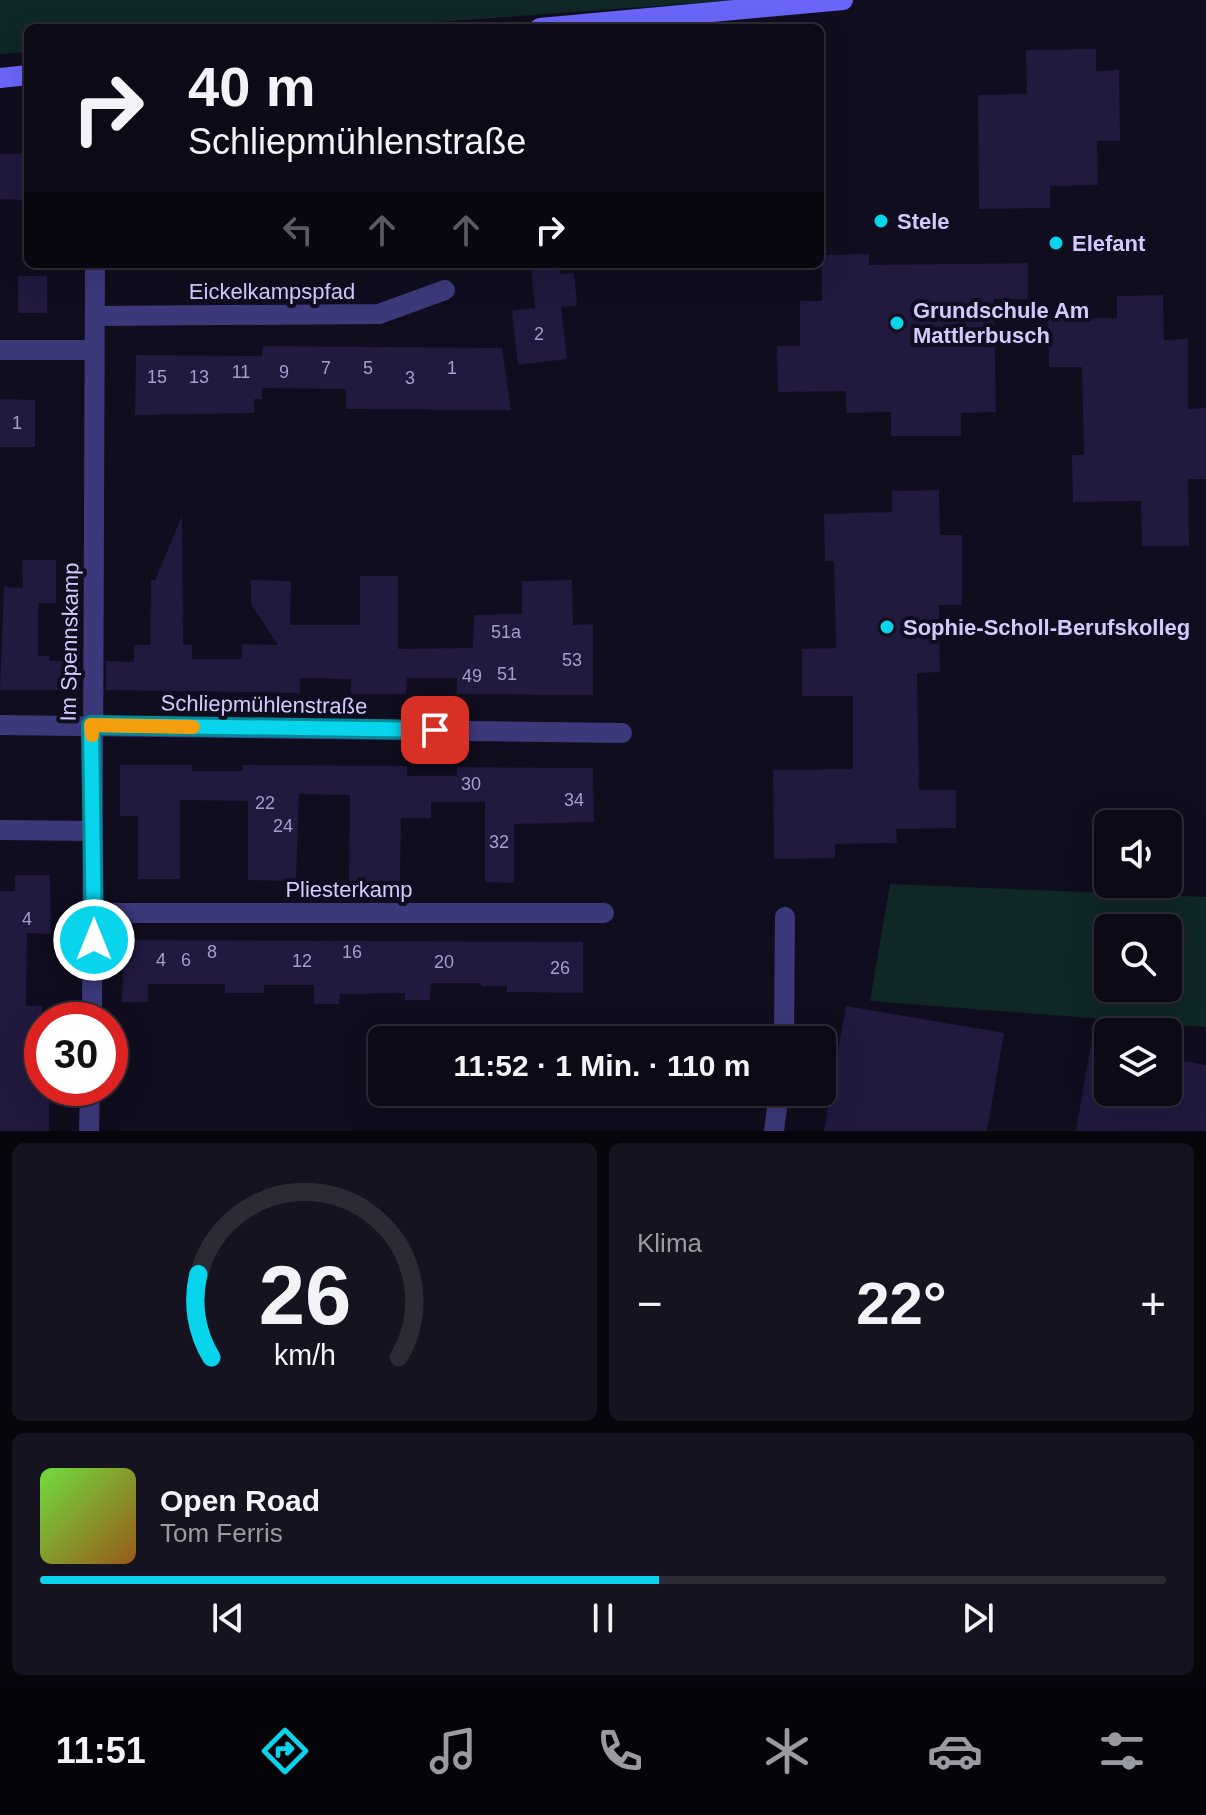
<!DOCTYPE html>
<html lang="de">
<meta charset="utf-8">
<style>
body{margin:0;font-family:Helvetica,sans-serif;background:#15131f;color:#f1f3f6;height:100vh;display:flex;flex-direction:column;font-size:30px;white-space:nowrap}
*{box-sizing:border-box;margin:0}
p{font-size:26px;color:#9a9aa1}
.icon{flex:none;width:44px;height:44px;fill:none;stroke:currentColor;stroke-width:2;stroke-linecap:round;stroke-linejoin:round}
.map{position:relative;height:1131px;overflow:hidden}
.details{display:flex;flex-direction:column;gap:12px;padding:12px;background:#07060c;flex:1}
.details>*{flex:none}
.banner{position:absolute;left:24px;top:24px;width:800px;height:244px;border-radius:12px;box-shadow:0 8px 32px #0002,0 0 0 2px #2c2b35;background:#0c0a16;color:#f1f3f6;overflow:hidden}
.controls{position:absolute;left:1094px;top:810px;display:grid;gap:16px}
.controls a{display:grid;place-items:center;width:88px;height:88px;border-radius:12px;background:#0c0a16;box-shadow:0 8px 32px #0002,0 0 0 2px #2c2b35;font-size:40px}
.speed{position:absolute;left:24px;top:1002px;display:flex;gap:16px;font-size:40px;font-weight:700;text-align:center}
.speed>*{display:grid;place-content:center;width:104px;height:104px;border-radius:50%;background:#0c0a16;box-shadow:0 8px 32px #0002,0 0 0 2px #2c2b35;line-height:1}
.speed .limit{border:12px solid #d22;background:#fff;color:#111}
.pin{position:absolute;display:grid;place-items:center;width:68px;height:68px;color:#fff;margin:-34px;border-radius:16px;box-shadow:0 4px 12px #0006}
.me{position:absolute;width:88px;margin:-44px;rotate:0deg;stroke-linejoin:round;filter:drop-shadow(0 0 6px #0008)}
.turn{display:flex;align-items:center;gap:28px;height:168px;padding:0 32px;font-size:36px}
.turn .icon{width:104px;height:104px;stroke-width:2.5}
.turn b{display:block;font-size:56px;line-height:68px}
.lanes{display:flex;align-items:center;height:76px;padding:0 32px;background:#0003;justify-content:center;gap:40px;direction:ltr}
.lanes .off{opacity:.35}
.big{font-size:60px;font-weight:700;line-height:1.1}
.details .tile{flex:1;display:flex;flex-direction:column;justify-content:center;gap:12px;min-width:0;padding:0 28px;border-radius:12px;background:#15131f}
.details .dial{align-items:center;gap:0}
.dial svg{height:208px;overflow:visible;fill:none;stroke:#2c2b35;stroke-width:7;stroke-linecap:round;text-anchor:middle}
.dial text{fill:#f1f3f6;stroke:none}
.song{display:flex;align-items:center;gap:24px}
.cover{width:96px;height:96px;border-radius:12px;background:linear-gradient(135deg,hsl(100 70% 55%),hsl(30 70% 35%))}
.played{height:8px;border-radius:4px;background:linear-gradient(90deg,#08d5ec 55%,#2c2b35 55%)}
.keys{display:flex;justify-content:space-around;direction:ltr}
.heat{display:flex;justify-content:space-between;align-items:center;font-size:44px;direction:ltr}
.details .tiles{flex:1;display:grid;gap:12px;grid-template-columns:1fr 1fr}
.tile:last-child{grid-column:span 2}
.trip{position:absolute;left:368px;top:1026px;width:468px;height:80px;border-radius:12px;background:#0c0a16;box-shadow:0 8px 32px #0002,0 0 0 2px #2c2b35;font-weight:700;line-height:80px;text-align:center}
.tabs{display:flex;height:128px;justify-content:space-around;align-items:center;background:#050409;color:#9a9aa1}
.tabs .icon{width:56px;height:56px}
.tabs .active{color:#08d5ec}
.tabs b{font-size:36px;color:#f1f3f6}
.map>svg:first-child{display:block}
.green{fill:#102727;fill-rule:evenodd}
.building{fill:#21193e}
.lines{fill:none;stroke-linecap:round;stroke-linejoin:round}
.street{stroke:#3c397b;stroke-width:20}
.secondary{stroke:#6a66fa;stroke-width:20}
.route-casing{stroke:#058a99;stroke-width:20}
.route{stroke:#08d5ec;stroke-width:14}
.slow{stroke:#f59e0b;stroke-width:14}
.poi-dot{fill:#08d5ec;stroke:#100d1e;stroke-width:3}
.labels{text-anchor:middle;stroke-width:8;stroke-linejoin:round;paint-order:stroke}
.number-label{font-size:18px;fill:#a59ecd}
.poi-label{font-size:22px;font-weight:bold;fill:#d1cbfd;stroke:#100d1e;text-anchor:start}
.street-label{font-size:22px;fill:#d1cbfd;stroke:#100d1e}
</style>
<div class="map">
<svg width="1206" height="1131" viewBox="0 0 1206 1131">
<rect width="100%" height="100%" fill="#100d1e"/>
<!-- green -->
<g class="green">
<path d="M0 0H740L354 28H28V52L0 54Z"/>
<path d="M890 884 1206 897V1027L870 1001ZM1108 928H1168V988H1108Z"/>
</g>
<!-- building -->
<g class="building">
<path d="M1096 49V71L1119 70 1120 141H1097L1098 185 1050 186V208L979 209 978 95 1027 94 1026 50Z"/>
<path d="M0 154H28V200L0 199Z"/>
<path d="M869 254V265L1028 263V299H994L996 412 961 413V436H891V412L846 413V391L778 392 777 346H800V301H822V255Z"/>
<path d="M531 264H559L560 274 574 273 577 305 561 307 567 359 518 365 512 311 535 308Z"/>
<rect x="18" y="276" width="29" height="37"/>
<path d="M1163 295 1164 340 1188 339V409L1206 408V479H1188L1189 546H1142L1141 501 1073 502 1072 455H1084L1082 367H1049L1048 319 1117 318V296Z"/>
<path d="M263 346 502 348 511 410 346 409V389L262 388V399H254V413L135 415 136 355 262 356Z"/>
<path d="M0 399 35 400V447H0Z"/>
<path d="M939 490 940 535H962V605H939L940 672 917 673 919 790H956V828L896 829 897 843 835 844V858L774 859 773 770 853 769V696H802V649L836 648 834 561H825L824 514 892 512V491Z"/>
<path d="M182 516 183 644 192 645V659H242V644L278 645 251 604V580L291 581 290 625H360V576H398V649L473 648 474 615 522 614V581L572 580 573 625 593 624V695L457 694V678H407L406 694H351V679L300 678V693L106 690V661L134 662V645H150L151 580H155Z"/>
<path d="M22 560H56V603H38V656H50L49 661H80V690H0L4 587 23 588Z"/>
<path d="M120 765H192V771H243V765L407 766V776H457V767L593 768 594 822 514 824V883L485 882V802H431V818H401L400 881H349L350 795 299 794 296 881 248 880V801L180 800V879H138V816H120Z"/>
<path d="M15 875H50L51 934 27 933 26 1006H42V1088H49V1131H0V891H15Z"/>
<path d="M122 940 583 942V993L507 992V986H481V983H431L430 1000H405V993L340 994 339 1004H314V985H264V993H225V984H148V1002H122L123 969H114V945L123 943Z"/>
<path d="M846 1006 1004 1033 987 1131H824Z"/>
<path d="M1094 1026 1108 1027V1092H1168V1058L1206 1065V1131H1076Z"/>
</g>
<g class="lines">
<!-- street -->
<g class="street">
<path d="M95 316 379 314 445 290"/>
<path d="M0 350H94"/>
<path d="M0 725 622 733"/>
<path d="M0 830 93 831"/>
<path d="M94 913H604"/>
<path d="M92 1020 95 264"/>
<path d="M784 1040 785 917"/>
<path d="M89 1131 90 1088"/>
<path d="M774 1131 779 1092"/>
</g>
<!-- secondary -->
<g class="secondary">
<path d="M540 28 843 0"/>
<path d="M0 78 28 75"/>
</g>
</g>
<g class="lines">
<!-- route casing -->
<g class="route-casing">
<path id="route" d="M94 940 91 725 435 730"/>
</g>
<!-- route -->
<use href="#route" class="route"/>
<!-- slow -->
<path class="slow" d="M92 735 91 725 193 727"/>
</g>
<!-- markers -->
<g class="poi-dot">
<circle cx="881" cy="221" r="8"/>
<circle cx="1056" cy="243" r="8"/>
<circle cx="897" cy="323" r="8"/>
<circle cx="887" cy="627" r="8"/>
</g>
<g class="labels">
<!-- number labels -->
<g class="number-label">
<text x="539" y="340">2</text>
<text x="326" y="374">7</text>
<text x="368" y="374">5</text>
<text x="452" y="374">1</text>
<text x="241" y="378">11</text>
<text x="284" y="378">9</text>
<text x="157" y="383">15</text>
<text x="199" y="383">13</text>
<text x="410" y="384">3</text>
<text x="17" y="429">1</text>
<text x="506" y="638">51a</text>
<text x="572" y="666">53</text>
<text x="507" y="680">51</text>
<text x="472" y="682">49</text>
<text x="471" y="790">30</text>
<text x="574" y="806">34</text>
<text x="265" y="809">22</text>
<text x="283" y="832">24</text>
<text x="499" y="848">32</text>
<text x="27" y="925">4</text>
<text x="212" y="958">8</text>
<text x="352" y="958">16</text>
<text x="161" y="966">4</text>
<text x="186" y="966">6</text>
<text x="302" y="967">12</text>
<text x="444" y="968">20</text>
<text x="560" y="974">26</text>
</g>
<!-- poi labels -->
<g class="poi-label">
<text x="897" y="229">Stele</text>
<text x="1072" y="251">Elefant</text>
<text x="913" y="318">Grundschule Am<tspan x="913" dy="25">Mattlerbusch</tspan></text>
<text x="903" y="635">Sophie-Scholl-Berufskolleg</text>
</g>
<!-- street labels -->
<g class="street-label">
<text x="272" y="299">Eickelkampspfad</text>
<text transform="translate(69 642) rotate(-89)" y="8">Im Spennskamp</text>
<text transform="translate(264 704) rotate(1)" y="8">Schliepmühlenstraße</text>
<text x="349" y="897">Pliesterkamp</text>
</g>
</g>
</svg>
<div class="controls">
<a><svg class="icon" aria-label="sound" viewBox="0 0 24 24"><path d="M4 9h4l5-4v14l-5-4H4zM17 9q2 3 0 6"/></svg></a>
<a><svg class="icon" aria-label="search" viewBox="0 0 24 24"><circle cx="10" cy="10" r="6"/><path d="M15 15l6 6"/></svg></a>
<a><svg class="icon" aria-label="layers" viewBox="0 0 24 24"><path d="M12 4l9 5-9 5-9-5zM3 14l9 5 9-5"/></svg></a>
</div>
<div class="speed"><div class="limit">30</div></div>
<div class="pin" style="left:435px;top:730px;background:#d93025"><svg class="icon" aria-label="arrive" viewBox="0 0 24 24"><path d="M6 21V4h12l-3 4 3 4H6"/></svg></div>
<svg class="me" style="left:94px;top:940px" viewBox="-20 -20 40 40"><circle r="17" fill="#08d5ec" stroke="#fff" stroke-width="3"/><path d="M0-11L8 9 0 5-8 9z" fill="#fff"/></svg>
<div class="trip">11:52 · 1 Min. · 110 m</div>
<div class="banner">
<div class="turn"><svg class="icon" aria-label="right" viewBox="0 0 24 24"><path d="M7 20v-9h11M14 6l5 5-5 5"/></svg><div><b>40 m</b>Schliepmühlenstraße</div></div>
<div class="lanes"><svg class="icon off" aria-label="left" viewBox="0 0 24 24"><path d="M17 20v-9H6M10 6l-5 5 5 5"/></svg><svg class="icon off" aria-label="ahead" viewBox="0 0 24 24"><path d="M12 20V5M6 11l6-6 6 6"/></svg><svg class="icon off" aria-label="ahead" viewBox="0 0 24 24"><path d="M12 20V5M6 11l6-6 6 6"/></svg><svg class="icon" aria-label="right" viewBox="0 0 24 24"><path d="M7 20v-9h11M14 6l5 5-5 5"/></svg></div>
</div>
</div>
<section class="details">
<div class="tiles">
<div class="tile dial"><svg viewBox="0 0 100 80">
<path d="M14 69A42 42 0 1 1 86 69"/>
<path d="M14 69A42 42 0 0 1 9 37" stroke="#08d5ec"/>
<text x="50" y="56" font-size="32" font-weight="700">26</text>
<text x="50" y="72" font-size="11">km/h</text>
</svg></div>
<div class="tile"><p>Klima</p>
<div class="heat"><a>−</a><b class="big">22°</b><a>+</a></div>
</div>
<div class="tile">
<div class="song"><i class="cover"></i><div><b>Open Road</b><p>Tom Ferris</p></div></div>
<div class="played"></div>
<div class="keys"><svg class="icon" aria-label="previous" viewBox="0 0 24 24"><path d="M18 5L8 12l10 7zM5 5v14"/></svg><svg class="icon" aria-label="pause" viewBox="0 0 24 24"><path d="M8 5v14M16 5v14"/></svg><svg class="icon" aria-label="next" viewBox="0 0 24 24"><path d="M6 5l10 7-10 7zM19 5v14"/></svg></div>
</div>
</div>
</section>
<nav class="tabs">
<b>11:51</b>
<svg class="icon active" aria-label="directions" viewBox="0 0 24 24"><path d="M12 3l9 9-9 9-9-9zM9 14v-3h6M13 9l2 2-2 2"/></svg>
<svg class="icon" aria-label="music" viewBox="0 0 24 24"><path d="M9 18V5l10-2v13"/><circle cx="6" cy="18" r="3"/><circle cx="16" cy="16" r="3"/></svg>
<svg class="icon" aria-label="phone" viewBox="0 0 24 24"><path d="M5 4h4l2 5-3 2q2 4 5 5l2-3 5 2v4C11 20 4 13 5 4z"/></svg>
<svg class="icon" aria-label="climate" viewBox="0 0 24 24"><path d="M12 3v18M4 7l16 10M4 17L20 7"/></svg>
<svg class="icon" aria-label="car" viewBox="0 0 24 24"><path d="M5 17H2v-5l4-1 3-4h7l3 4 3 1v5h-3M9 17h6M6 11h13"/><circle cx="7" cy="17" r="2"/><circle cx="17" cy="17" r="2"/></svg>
<svg class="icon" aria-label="filters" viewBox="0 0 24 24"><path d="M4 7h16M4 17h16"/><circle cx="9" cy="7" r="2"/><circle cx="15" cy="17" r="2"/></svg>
</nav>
